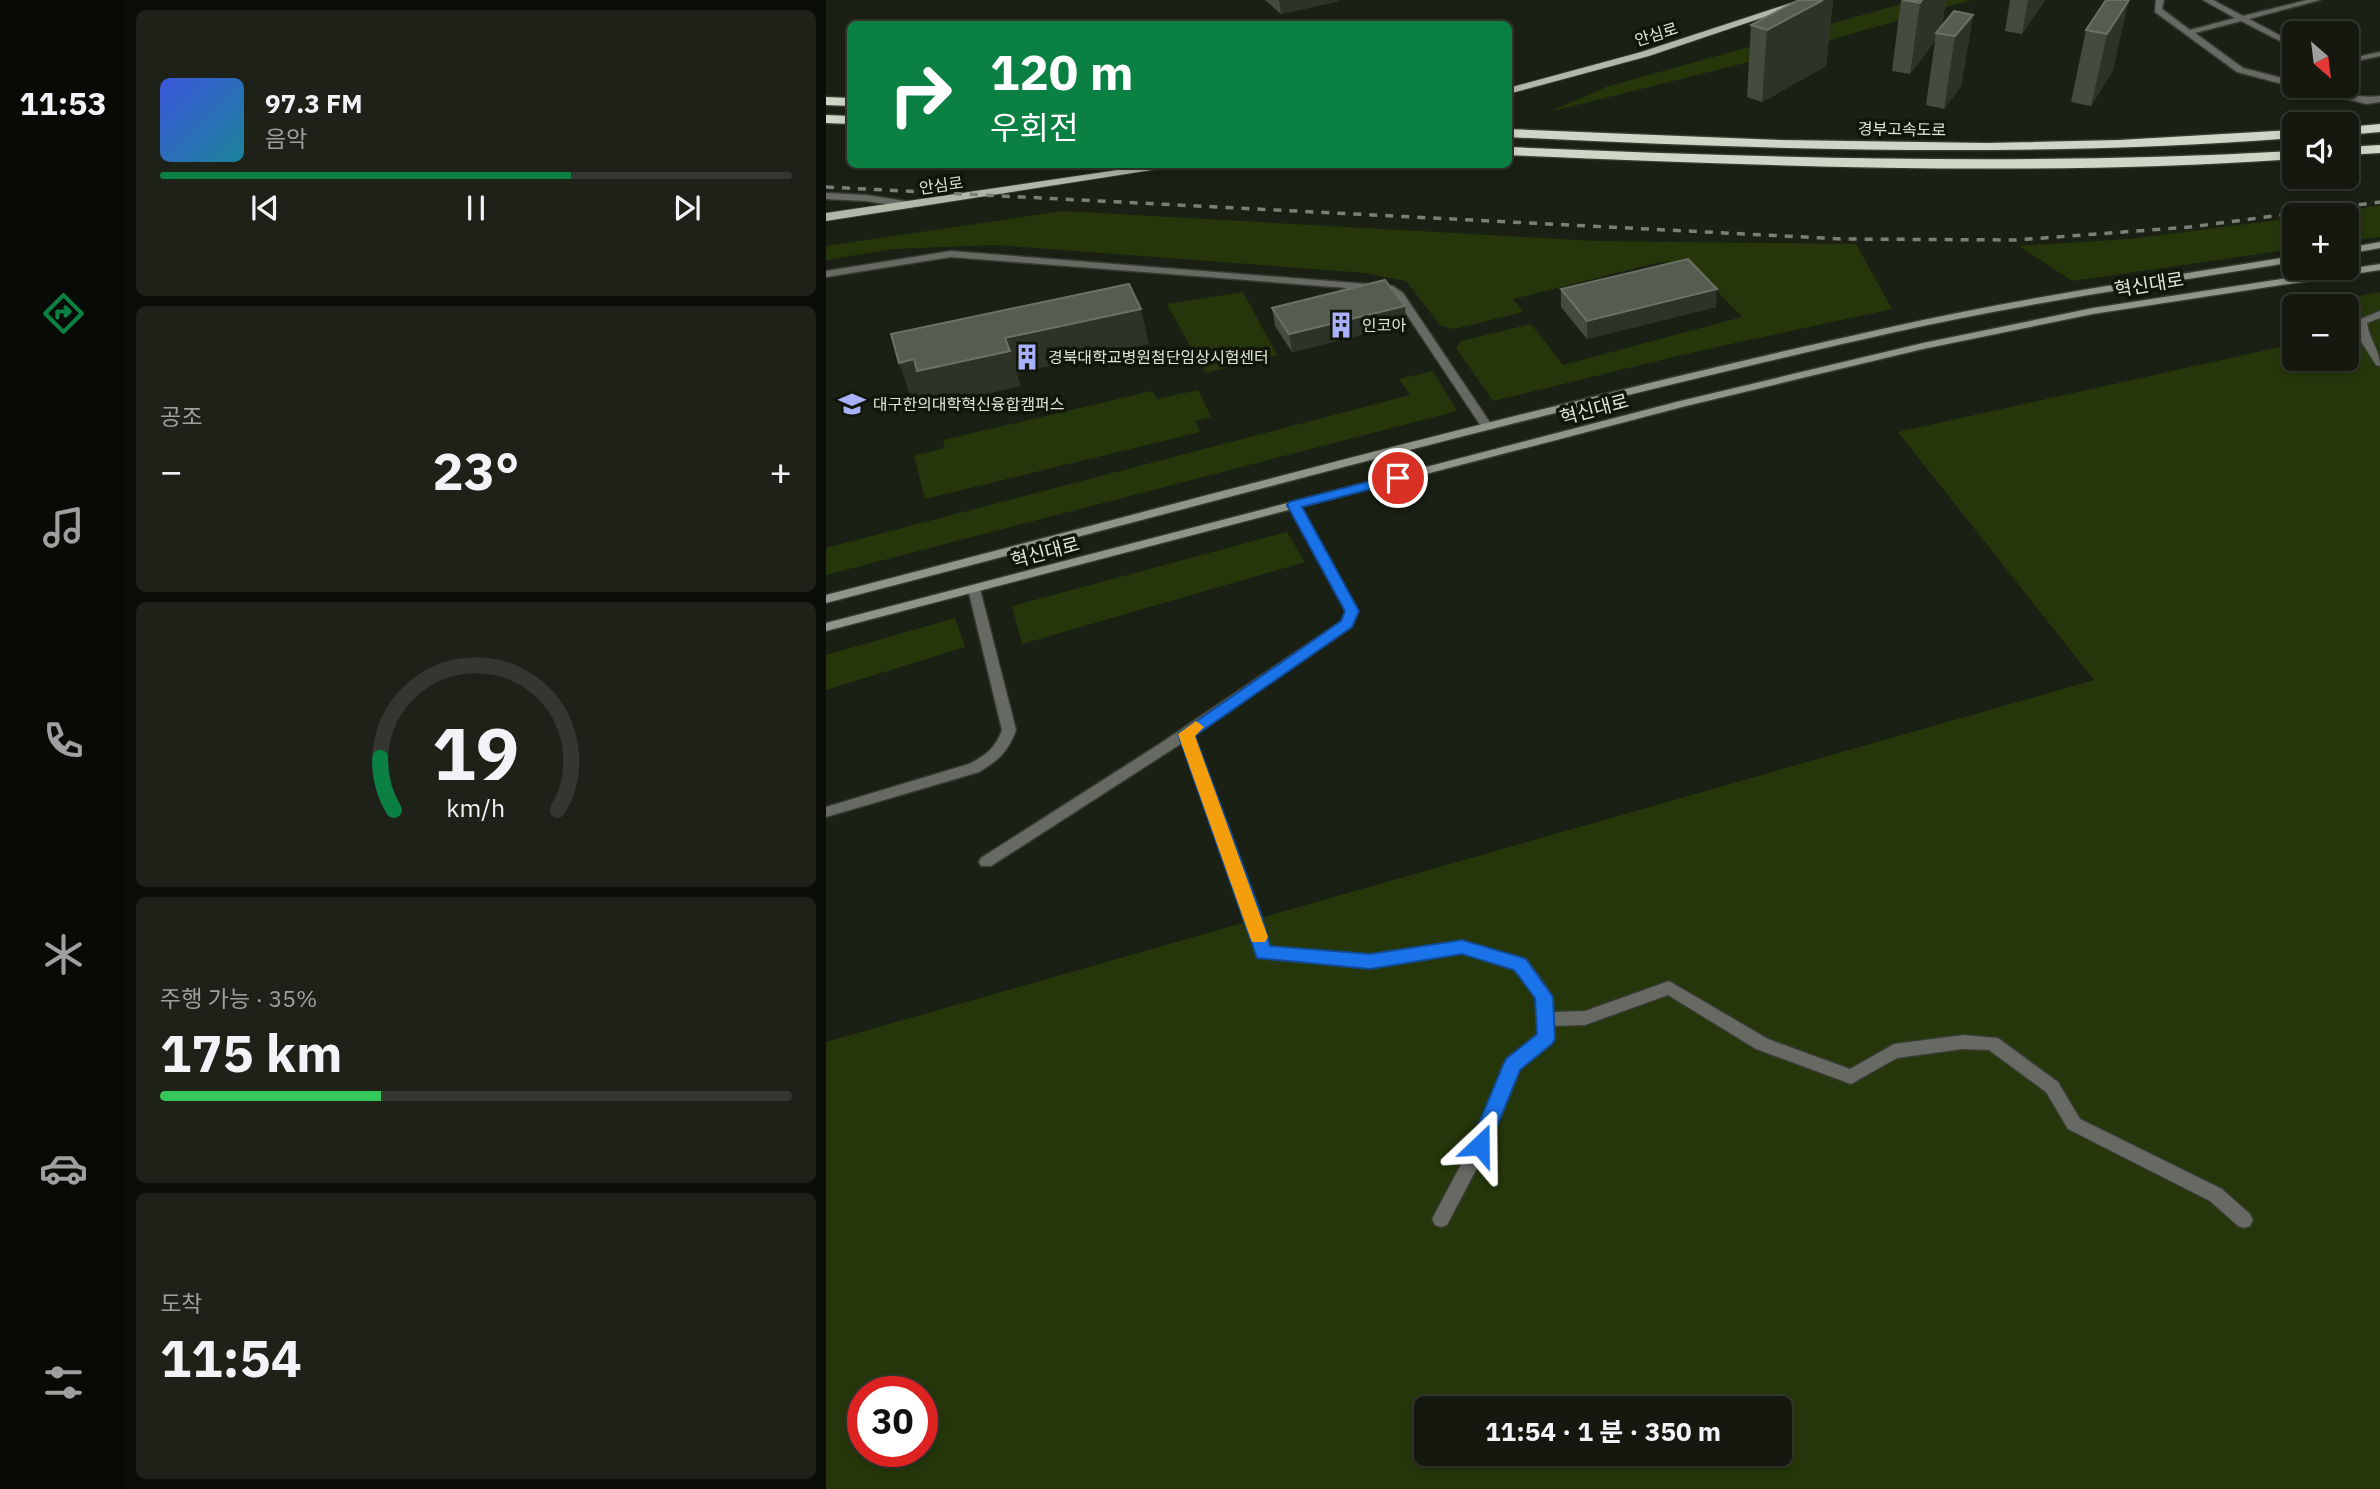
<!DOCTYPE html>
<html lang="ko">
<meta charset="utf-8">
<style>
body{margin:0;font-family:"IBM Plex Sans","Noto Sans KR",sans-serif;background:#1d2118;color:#f1f3f6;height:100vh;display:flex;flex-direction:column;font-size:26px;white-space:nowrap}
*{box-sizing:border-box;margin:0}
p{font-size:23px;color:#9da09e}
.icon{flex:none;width:38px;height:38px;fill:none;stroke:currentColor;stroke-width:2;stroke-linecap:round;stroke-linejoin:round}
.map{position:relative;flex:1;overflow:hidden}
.details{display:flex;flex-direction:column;gap:10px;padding:10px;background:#0b0d08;width:700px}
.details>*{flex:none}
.banner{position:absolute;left:21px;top:21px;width:665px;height:147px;border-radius:10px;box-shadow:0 4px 10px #0003,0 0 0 2px #33372f;background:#0b8043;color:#fff;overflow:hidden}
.needle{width:46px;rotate:152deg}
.buttons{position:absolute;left:1456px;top:21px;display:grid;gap:14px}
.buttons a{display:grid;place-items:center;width:77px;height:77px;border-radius:10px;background:#14180f;box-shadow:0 4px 10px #0003,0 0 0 2px #33372f;font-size:35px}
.speed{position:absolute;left:21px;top:1376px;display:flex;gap:14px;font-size:35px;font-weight:700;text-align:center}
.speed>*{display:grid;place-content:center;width:91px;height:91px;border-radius:50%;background:#14180f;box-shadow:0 4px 10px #0003,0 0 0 2px #33372f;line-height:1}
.speed .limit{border:10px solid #d22;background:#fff;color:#111}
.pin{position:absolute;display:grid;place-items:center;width:60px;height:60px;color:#fff;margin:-30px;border:4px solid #fff;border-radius:50%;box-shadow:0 2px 7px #0007}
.me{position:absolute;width:77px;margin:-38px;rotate:23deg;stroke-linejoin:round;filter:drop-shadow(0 0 5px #0008)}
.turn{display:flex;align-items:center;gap:24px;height:147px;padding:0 28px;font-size:32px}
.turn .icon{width:91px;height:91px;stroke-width:2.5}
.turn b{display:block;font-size:49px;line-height:60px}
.big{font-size:52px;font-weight:700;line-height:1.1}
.details .tile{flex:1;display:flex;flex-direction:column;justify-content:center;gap:10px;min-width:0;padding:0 24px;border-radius:10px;background:#1d2118}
.details .dial{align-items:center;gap:0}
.dial svg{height:182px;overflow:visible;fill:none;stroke:#33372f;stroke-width:7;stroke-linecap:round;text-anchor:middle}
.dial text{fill:#f1f3f6;stroke:none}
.song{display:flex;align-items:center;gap:21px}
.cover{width:84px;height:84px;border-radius:10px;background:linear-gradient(135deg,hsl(230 70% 55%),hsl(190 70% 35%))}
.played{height:7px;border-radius:4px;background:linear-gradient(90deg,#0b8043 65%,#33372f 65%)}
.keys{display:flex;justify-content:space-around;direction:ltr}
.heat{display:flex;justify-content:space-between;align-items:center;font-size:38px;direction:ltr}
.charge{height:10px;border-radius:5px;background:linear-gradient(90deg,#34c759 35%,#33372f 0)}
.trip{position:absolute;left:588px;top:1396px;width:378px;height:70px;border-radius:10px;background:#14180f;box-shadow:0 4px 10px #0003,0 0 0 2px #33372f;font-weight:700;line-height:70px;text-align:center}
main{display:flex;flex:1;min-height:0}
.menu{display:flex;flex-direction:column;width:126px;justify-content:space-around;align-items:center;background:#080a06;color:#9da09e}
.menu .icon{width:49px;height:49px}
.menu .on{color:#0b8043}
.menu b{font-size:32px;color:#f1f3f6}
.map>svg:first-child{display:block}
.green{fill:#25370a;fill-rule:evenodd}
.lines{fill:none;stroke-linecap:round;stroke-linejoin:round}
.street-casing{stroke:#363b30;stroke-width:3}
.secondary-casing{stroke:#363b30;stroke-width:3}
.primary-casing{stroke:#363b30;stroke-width:2}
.highway-casing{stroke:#363b30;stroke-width:3}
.street{fill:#666a63;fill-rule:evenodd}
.secondary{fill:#90958b;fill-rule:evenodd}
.primary{fill:#b1b8aa;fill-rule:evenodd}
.highway{fill:#ced7c6;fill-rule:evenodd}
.rail{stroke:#7b8076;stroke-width:3.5;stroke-dasharray:8 8;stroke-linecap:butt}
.wall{fill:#454b3f}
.shaded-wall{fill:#2d3327}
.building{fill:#555c50;stroke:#6b7165;stroke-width:2}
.route{fill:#1a73e8;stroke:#114b97;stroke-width:2}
.slow{fill:#f59e0b}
.labels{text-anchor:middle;stroke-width:7;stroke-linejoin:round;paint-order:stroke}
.far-street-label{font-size:16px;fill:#dfe3db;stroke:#11160b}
.far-poi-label{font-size:16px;fill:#dfe3db;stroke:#11160b;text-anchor:start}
.street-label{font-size:19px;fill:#dfe3db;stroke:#11160b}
</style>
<main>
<nav class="menu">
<b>11:53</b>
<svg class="icon on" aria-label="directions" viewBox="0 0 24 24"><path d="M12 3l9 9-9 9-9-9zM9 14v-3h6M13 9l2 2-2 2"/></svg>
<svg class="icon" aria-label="music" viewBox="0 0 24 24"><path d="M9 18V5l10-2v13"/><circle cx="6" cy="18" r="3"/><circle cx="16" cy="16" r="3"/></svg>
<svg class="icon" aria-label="phone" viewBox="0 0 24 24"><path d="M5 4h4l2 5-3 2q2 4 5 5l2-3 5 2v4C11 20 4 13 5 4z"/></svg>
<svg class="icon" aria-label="climate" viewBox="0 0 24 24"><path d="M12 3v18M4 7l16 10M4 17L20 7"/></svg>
<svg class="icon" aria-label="car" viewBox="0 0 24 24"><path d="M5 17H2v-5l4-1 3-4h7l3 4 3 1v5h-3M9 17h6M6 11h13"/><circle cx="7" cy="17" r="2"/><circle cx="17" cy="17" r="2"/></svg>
<svg class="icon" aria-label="filters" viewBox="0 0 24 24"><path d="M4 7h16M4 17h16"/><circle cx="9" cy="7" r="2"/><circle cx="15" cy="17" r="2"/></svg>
</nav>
<section class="details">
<div class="tile">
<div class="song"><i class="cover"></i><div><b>97.3 FM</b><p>음악</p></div></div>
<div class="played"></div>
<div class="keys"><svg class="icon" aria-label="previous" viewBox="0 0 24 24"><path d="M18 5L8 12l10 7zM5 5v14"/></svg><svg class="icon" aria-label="pause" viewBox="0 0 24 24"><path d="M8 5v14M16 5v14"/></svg><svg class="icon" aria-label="next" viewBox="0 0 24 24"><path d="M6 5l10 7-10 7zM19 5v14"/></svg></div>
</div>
<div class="tile"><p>공조</p>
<div class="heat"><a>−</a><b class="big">23°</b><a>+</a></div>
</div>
<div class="tile dial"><svg viewBox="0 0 100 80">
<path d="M14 69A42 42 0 1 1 86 69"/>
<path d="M14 69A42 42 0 0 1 8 46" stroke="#0b8043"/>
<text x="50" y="56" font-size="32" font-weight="700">19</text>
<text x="50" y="72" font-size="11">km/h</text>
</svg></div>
<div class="tile"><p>주행 가능 · 35%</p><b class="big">175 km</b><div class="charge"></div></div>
<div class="tile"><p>도착</p><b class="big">11:54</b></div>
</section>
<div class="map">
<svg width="1554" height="1489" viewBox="0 0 1554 1489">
<rect width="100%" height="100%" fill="#1a2014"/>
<!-- green -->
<g class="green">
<path d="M1090 0H1146L939 58 723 112 780 87Z"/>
<path d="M1554 205V237L1521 241V215H1493Z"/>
<path d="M237 211 769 241 1030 244 1066 309 868 352 667 401 630 348 635 341 705 324 737 365 916 317 867 266 834 262 687 299 697 312 628 329 614 325 580 281 540 273 171 245 67 249 0 260V246Z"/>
<path d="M1468 218V249L1246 281 1193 246 1303 239Z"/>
<path d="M417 292 451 355 379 373 341 304Z"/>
<path d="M1554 292V1489H0V1042L1268 680 1072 432 1468 344V359H1521V306H1478ZM37 1391H96V1451H37ZM600 1409H954V1454H600Z"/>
<path d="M607 371 631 411 0 575V548L584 395 573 379Z"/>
<path d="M372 390 385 417 369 421 374 432 99 499 88 456 119 448 117 440 326 391 331 399Z"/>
<path d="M461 532 479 562 196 644 186 606Z"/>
<path d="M129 618 139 647 0 690V655Z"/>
</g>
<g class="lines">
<!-- street casing -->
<g class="street-casing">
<g id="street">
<path d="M1330 0H1338L1336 9 1364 30 1409 18 1377 0H1387L1417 16 1481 0H1494L1423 19 1468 43V48L1415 21 1369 33 1417 68 1468 81V86H1471L1468 87 1411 72 1329 12Z"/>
<path d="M1554 52V56L1521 63V59Z"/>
<path d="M1473 86C1500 85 1526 100 1554 96V102L1540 104Z"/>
<path d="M0 193 40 195 85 202 90 205 85 208 40 201 0 199Z"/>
<path d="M125 251 567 286 577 293 667 427 665 429H657L569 297 560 291 125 257 0 277V271Z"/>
<path d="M1554 311V318L1541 323C1543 339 1554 350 1554 366L1550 365 1533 338 1530 321Z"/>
<path d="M468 501 474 505 532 611 527 623 367 735 433 911 443 947 544 955 636 941 700 959 724 992 727 1012 759 1011 843 981 942 1039 1024 1069 1068 1044 1137 1035 1172 1038 1232 1082 1254 1119 1396 1189 1424 1214 1427 1220 1424 1226 1418 1228 1412 1226 1384 1201 1242 1129 1220 1092 1163 1050 1137 1049 1071 1058 1025 1084 930 1049 842 995 759 1025 728 1026V1038L726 1043 693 1070 663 1145 621 1225 615 1227 609 1225 606 1219 647 1142 681 1060 712 1035 710 999 689 969 636 953 544 967 431 958 417 911 356 743 165 866H155L153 862 155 858 335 743 516 621 520 611 462 505Z"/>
<path d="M148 585 154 589 190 730C183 750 172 761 153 772L0 817V807L143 764C159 756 170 748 176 730L142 589Z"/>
</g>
</g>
<!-- secondary casing -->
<g class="secondary-casing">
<g id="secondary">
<path d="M1554 242V248L1521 254V248Z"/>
<path d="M1468 256V262C1333 284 1198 303 1065 333 708 413 354 511 0 603V595C354 503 708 406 1065 327 1198 297 1333 278 1468 256Z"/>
<path d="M1554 264V270L1267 314 1097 349 860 406 0 631V623L854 401 1097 343 1267 308Z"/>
</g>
</g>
<!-- primary casing -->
<g class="primary-casing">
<g id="primary">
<path d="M974 0H989L823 56 682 94V88L815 52Z"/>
<path d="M332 164H364L0 221V213Z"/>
</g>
</g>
<!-- highway casing -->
<g class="highway-casing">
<g id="highway">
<path d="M0 97 24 98V106L0 105Z"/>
<path d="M0 115 24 116V124L0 123Z"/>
<path d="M1554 124V132L1521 135V127Z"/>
<path d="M682 129 955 140 1162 143 1293 140 1468 130V138C1206 158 945 150 682 137Z"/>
<path d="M1554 145V153L1521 155V147Z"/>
<path d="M682 147C945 158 1206 166 1468 151V159C1206 177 944 166 682 155Z"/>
</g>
</g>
<!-- street -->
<use href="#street" class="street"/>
<!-- secondary -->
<use href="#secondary" class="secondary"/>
<!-- primary -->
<use href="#primary" class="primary"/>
<!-- highway -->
<use href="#highway" class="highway"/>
<!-- rail -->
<path class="rail" d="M0 187 1017 239 1190 240 1364 227 1554 202"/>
</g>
<!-- wall -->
<g class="wall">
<path d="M439 0H513V1L455 14Z"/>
<path d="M973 0H1007L1000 66 936 102 921 97 925 25Z"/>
<path d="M1075 0H1120L1116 26 1147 15 1135 86 1118 109 1100 105 1109 41 1084 74 1066 71Z"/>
<path d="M1184 0H1219L1196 34 1179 31Z"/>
<path d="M1280 0 1287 70 1265 106 1245 102 1260 30Z"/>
<path d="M735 289 890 307 761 339 735 307Z"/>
<path d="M579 306 580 324 466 352 449 326 446 308Z"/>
</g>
<!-- shaded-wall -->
<g class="shaded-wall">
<path d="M453 0H513V1L455 14Z"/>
<path d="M997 0H1007L1000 66 936 102 941 30Z"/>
<path d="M1096 0H1120L1115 33H1110L1109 41 1084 74 1094 3Z"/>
<path d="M1202 0H1219L1196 34Z"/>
<path d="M1303 0 1287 70 1265 106 1281 34Z"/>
<path d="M1147 15 1135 86 1118 109 1129 36Z"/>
<path d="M891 289 890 307 761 339V321Z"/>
<path d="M579 306 580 324 466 352 463 334Z"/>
<path d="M315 309 323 344 191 373 195 386 104 407 99 395 85 398 73 363Z"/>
</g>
<!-- building -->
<g class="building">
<path d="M973 0H997L941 30 925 25Z"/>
<path d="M1077 0H1096L1094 3Z"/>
<path d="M1280 0H1303L1281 34 1260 30Z"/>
<path d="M1128 11 1147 15 1129 36 1110 33Z"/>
<path d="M862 259 891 289 761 321 735 289Z"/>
<path d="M559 280 579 306 463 334 446 308Z"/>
<path d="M303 284 315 309 179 338 184 351 91 371 88 359 73 363 65 334Z"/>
</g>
<!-- route -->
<path class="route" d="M572 474 576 475V481L476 507 533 611 526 627 369 736 434 911 444 946 544 954 636 940 694 957 700 959 727 997 729 1038 727 1043 694 1070 661 1151 654 1154 647 1151 644 1145 677 1065 680 1059 711 1034 709 998 688 970 636 954 544 969 431 958 352 734 515 621 519 611 461 505 463 502Z"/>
<!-- slow -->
<path class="slow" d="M370 721 378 727 369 736 442 937 439 942H426L424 937 352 734Z"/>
<!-- icons -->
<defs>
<g id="building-bare" transform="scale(2.1)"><path d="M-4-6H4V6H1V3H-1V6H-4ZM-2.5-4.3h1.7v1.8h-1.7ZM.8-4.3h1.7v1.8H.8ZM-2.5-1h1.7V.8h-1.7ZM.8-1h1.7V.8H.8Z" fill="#a9b0fc" stroke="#11160b" stroke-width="2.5" paint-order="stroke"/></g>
<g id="university-bare" transform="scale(2.1)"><path d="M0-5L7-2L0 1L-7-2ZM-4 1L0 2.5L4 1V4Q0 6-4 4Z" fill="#a9b0fc" stroke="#11160b" stroke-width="2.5" paint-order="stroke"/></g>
</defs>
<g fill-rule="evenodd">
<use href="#building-bare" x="515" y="325"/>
<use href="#building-bare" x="201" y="357"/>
<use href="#university-bare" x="26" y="404"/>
</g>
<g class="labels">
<!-- far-street labels -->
<g class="far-street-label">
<text transform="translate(830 34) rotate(-17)" y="6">안심로</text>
<text transform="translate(1076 129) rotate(1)" y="6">경부고속도로</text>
<text transform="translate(115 185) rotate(-8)" y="6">안심로</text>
</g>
<!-- far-poi labels -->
<g class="far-poi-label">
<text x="536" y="331">인코아</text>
<text x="222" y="363">경북대학교병원첨단임상시험센터</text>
<text x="47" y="410">대구한의대학혁신융합캠퍼스</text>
</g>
<!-- street labels -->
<g class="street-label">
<text transform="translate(1323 284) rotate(-9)" y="7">혁신대로</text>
<text transform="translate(768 409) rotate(-15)" y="7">혁신대로</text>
<text transform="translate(219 552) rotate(-15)" y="7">혁신대로</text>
</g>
</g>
</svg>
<div class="buttons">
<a><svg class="needle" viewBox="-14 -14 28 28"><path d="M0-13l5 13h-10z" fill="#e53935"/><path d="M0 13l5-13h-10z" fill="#9da09e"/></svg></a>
<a><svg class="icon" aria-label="sound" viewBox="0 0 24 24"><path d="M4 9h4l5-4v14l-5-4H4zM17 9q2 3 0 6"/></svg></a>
<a>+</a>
<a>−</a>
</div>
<div class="speed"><div class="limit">30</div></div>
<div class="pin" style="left:572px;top:478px;background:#d93025"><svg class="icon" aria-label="arrive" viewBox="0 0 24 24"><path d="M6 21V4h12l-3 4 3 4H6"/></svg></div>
<svg class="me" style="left:654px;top:1145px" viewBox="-20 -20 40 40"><path d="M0-17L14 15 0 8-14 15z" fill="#1a73e8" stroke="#fff" stroke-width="4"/></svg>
<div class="trip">11:54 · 1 분 · 350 m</div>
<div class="banner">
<div class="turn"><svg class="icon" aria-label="right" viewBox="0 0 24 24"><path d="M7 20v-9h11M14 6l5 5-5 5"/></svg><div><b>120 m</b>우회전</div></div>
</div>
</div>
</main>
